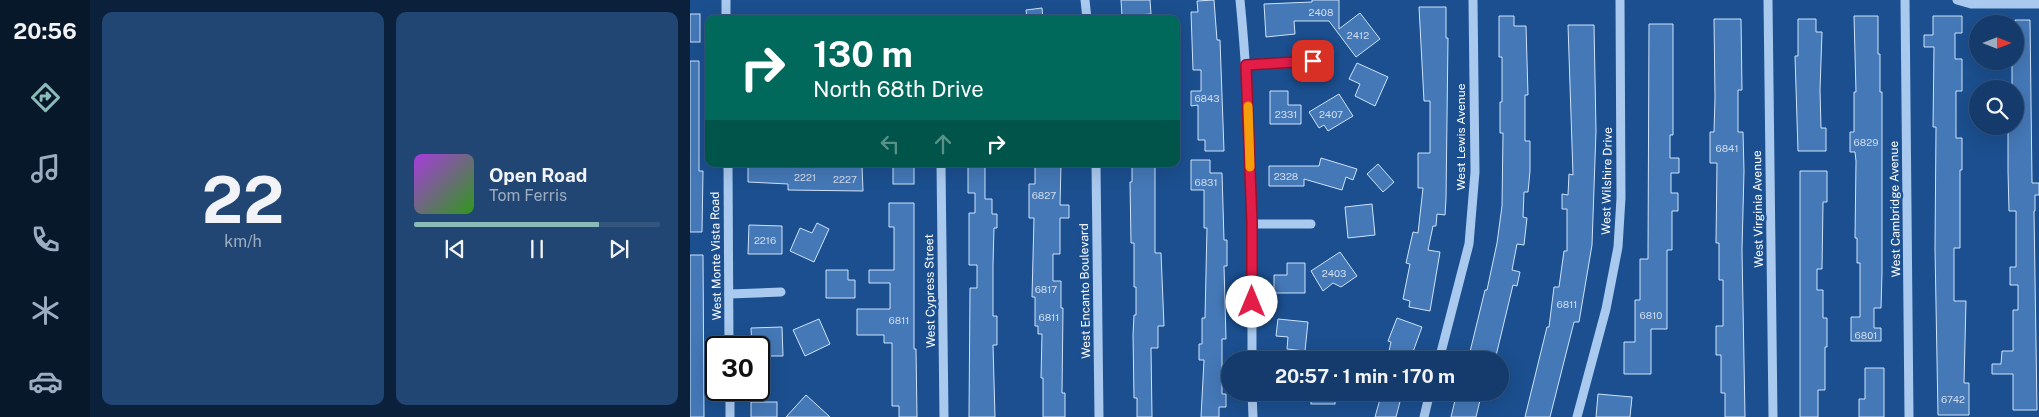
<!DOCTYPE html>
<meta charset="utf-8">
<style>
body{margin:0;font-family:"Public Sans",sans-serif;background:#214673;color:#f1f3f6;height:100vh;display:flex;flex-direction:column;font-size:19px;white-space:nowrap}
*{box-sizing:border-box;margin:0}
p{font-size:16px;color:#9dadc1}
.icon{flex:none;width:28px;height:28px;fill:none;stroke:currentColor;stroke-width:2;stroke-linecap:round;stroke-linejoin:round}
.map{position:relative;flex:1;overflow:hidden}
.details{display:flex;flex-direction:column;gap:12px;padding:12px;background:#0b203b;width:600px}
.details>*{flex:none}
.banner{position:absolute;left:15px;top:15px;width:475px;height:152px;border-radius:10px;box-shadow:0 5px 20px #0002,0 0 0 1px #33557e;background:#00695c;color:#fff;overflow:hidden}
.needle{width:32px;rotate:90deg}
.controls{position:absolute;left:1279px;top:15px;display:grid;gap:10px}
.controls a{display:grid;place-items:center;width:55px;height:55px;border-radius:50%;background:#143b6b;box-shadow:0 5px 20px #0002,0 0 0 1px #33557e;font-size:25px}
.speed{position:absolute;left:15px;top:336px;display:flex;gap:10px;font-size:25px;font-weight:700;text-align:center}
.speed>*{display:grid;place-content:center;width:65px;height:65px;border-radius:50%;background:#143b6b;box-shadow:0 5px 20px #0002,0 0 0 1px #33557e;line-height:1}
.speed .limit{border:2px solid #111;border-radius:8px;background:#fff;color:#111}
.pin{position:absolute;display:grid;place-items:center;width:42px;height:42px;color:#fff;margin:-21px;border-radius:10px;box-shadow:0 2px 8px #0006}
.me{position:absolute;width:55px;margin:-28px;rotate:0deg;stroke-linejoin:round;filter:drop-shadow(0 0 4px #0008)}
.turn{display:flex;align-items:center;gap:18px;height:105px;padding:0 25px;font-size:22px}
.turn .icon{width:65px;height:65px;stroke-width:2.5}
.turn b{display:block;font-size:35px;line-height:42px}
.lanes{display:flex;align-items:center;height:48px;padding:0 25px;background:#0003;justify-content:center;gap:25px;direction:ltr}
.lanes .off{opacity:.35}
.details .widget{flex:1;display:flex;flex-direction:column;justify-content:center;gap:8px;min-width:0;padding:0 18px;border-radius:10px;background:#214673}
.details .dial{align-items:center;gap:0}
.dial b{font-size:65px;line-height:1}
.song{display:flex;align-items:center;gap:15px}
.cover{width:60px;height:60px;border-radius:8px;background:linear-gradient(135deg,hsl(280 70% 55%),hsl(110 70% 35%))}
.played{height:5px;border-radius:2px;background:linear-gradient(90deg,#8bbbb9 75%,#33557e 75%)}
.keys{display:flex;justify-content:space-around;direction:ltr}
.details .tiles{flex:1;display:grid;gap:12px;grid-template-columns:repeat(2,1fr)}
.trip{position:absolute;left:531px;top:351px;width:288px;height:50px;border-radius:25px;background:#143b6b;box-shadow:0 5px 20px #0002,0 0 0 1px #33557e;font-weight:700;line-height:50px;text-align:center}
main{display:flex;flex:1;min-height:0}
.tab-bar{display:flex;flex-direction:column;width:90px;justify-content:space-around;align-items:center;background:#08182b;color:#9dadc1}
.tab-bar .icon{width:35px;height:35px}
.tab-bar .selected{color:#8bbbb9}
.tab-bar b{font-size:22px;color:#f1f3f6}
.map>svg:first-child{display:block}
.building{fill:#4478b7;stroke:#cfe3fa}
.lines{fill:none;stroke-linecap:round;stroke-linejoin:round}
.minor{stroke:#a9c9ee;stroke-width:9}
.route-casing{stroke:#92132f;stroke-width:12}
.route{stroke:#e11d48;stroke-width:9}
.slow{stroke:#f59e0b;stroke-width:9}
.labels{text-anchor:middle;stroke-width:5;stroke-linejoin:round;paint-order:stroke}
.number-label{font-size:10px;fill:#d0dded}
.street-label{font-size:12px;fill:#fff;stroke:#1b4f8f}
</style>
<main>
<nav class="tab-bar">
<b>20:56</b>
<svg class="icon selected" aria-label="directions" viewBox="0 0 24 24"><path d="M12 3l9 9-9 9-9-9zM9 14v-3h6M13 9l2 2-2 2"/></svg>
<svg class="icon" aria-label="music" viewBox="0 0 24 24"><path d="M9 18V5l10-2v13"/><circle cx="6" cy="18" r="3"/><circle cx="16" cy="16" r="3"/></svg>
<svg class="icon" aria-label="phone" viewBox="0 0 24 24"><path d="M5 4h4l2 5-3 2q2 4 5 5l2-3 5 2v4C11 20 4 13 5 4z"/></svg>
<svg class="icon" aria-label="climate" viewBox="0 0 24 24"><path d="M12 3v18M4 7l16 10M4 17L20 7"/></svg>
<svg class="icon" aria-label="car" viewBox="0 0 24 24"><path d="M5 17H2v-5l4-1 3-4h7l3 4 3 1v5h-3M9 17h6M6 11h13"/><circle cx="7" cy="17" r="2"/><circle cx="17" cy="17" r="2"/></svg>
</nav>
<section class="details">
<div class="tiles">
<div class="widget dial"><b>22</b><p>km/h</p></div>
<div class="widget">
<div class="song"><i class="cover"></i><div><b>Open Road</b><p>Tom Ferris</p></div></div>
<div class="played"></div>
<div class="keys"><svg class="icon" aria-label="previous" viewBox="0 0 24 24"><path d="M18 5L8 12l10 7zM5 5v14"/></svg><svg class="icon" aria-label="pause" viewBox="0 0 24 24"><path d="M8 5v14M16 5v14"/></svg><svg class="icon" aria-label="next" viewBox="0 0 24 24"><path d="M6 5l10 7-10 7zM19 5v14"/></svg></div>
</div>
</div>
</section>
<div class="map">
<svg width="1349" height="417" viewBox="0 0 1349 417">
<rect width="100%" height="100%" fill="#1b4f8f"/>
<!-- building -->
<g class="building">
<path d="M431 0H460L461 14 432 16Z"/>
<path d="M524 0 527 40H530L534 151H515V140H508V105L501 106V91H511V70H503L501 12H508L507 1Z"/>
<path d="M622 0H649V29L670 13 690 39 666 57 639 21H604L605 34 576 37 574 4 622 2Z"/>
<path d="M729 7H756V38H758L756 199 755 215 747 214 746 226H743L738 250 750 252 740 311 719 307 720 301 713 299 720 264 716 263 723 232 728 233 733 188H728V153H740V101H734Z"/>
<path d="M352 8 353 19H337L336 10Z"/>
<rect x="0" y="14" width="10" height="28"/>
<path d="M809 16H824V26H836L838 95H835V141H840V171L838 192H834L833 217 837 218 834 245 827 244 822 270 830 272 827 286 823 285 805 360H778L795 290H797L807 243 812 206 813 133H810V102H812V57H809Z"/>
<path d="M1164 16H1188V54H1190V92H1192V273L1191 308H1184V328H1191V341H1161V317H1170V263H1167V238H1165L1166 161 1165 152H1160V132H1164V92H1166Z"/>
<path d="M1243 16H1272V33H1265V59H1272V91H1266V138H1272V170H1270V248H1264V301H1276L1274 383H1279V415H1248L1245 248 1246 127H1243L1244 47H1234V35H1243Z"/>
<path d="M1024 19H1051L1052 90H1048V132H1053L1054 171 1052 250 1055 417H1035V393H1031V355H1026V326H1033V280H1029V243H1026L1027 163H1020V132H1024L1025 98Z"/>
<path d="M1108 19H1126V32H1132L1130 90 1131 128H1136V151H1108L1105 56H1108Z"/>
<path d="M1325 20H1340L1342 183H1349V195H1345V211H1344L1347 410H1323V374H1302V364H1311L1312 351H1323V310H1328V285H1320V267H1326V211H1319L1318 171V126H1325V89H1322V61H1325Z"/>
<path d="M959 24H983V135H980V158H989V173H981V193H988V211H982V250H977V329H961V374H934V342H945V300H950V259H958Z"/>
<path d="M878 25H904L906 131 902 245 889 322H884L860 417H835L857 327H859L864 287H869L874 251H877V209H872V194L878 195 879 174 883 175Z"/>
<path d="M0 61H9V171H13L12 232H0Z"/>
<path d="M667 63 698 77 685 106 665 96 670 84 659 79Z"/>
<path d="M580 91H598V105H611V124H580Z"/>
<path d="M649 94 663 116 638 131 634 125 629 128 619 112Z"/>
<path d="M631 158 667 169 663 180 656 177 652 190 614 179V186H579V166H629Z"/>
<path d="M501 160H520V173H532L534 240H537V266H534L536 339H532V394H536V407H529V417H511L514 360H509V344H512V318H515L517 228H514V190H501Z"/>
<path d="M58 164 172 166 173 191 98 190V184L58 182Z"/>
<rect x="203" y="164" width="21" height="20"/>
<path d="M278 164H295V199H302V214H307V228H304L303 265V316H307V345H303L305 417H279L280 288H287V265H279V213H285V193H278Z"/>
<path d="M345 164H371L370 205H379V218H370V254H363V281H371V308H373L372 393H375V417H353V378H351L352 334H348V326H345V297H342L344 218H339V184H345Z"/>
<path d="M442 164H465V253H471L474 326H468V348H461L462 417H447V398H444L443 335 444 315H446V287H444V243H441L440 182H442Z"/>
<path d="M688 164 704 182 693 192 677 174Z"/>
<path d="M1110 171H1137V202H1133L1132 269H1127V290H1133V318H1137V347H1135V390H1128V417H1110Z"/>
<path d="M199 203H224V349H226L227 417H209V406H202V343H194V335H167V309H200V283H179V270H204V227H199Z"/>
<path d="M682 204 685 235 658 238 655 207Z"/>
<path d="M127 223 139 229 124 262 100 251 110 228 122 233Z"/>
<path d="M59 225 92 226V254H58Z"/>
<path d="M650 252 667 276 651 287 643 283 633 291 621 271Z"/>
<path d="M0 255H13L14 417H0Z"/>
<path d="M597 263H615V293H584V275H597Z"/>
<path d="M136 270H158V280H165V298H136Z"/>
<path d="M707 318 732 327 720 360H697L701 342 698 341Z"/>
<path d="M129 319 140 344 115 356 103 330Z"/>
<path d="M588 319 618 322 615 351 597 349 598 337 586 336Z"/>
<path d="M92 327 93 356H69V348H62L61 328Z"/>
<path d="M1175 368H1194V417H1169V399H1175Z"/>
<rect x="621" y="392" width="24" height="12"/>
<path d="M692 392 711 398 706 417H685Z"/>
<path d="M767 392H792L786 417H761Z"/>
<path d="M908 394 942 397 940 417H906Z"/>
<path d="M116 395 140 417H96Z"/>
<rect x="61" y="402" width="26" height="15"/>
</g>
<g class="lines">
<!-- minor -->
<g class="minor">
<path d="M36 0V19"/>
<path d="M395 0 397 19"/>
<path d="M550 0C562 120 562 240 562 360"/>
<path d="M1078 0 1083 417"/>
<path d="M1215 0 1219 417"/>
<path d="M1267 0 1281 4H1349"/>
<path d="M556 65 623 61"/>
<path d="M38 164 39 348"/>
<path d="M251 164 254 417"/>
<path d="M406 164 409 417"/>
<path d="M562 224H621"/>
<path d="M39 294 91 292"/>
<path d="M749 360 779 244 785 172 783 0"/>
<path d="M40 390V417"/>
<path d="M562 392 563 417"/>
<path d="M734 417 740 392"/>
<path d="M887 417 916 309 928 247 931 198 930 0"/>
</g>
</g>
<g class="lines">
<!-- route casing -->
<g class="route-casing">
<path id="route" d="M562 302V224L556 65 623 61"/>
</g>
<!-- route -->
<use href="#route" class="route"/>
<!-- slow -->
<path class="slow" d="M558 106 560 167"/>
</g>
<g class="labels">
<!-- number labels -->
<g class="number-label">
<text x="631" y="16">2408</text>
<text x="668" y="39">2412</text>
<text x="517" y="102">6843</text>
<text x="596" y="118">2331</text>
<text x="641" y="118">2407</text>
<text x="1176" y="146">6829</text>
<text x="1037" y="152">6841</text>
<text x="596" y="180">2328</text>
<text x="115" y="181">2221</text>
<text x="155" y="183">2227</text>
<text x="516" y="186">6831</text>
<text x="354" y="199">6827</text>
<text x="75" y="244">2216</text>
<text x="644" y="277">2403</text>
<text x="356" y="293">6817</text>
<text x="877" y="308">6811</text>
<text x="961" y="319">6810</text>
<text x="359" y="321">6811</text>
<text x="209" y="324">6811</text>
<text x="1176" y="339">6801</text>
<text x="1263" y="403">6742</text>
</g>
<!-- street labels -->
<g class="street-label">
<text transform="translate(771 137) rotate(-90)" y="4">West Lewis Avenue</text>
<text transform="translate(917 181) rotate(-89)" y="4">West Wilshire Drive</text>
<text transform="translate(1068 209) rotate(-91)" y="4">West Virginia Avenue</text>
<text transform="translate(1205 209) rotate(-91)" y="4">West Cambridge Avenue</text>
<text transform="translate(26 256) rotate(-91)" y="4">West Monte Vista Road</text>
<text transform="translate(240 291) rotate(-91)" y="4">West Cypress Street</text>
<text transform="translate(395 291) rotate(-91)" y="4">West Encanto Boulevard</text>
</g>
</g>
</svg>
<div class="controls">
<a><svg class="needle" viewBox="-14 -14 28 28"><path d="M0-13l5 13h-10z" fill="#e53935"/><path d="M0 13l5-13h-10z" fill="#9dadc1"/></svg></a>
<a><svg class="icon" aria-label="search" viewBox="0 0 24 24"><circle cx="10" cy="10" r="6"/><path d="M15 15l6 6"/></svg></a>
</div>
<div class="speed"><div class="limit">30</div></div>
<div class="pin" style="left:623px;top:61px;background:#d93025"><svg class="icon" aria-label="arrive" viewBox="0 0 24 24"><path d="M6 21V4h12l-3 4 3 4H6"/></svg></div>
<svg class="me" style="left:562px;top:302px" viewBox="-20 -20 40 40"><circle r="19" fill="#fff"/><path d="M0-13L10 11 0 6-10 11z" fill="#e11d48"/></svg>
<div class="trip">20:57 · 1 min · 170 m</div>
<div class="banner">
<div class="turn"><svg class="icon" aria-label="right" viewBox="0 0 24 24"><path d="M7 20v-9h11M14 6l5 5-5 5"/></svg><div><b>130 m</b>North 68th Drive</div></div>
<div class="lanes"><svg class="icon off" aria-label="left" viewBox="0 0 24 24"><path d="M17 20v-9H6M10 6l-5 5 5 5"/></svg><svg class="icon off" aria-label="ahead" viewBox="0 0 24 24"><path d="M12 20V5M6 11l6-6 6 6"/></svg><svg class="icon" aria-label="right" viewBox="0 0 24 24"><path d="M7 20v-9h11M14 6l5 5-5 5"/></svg></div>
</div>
</div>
</main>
